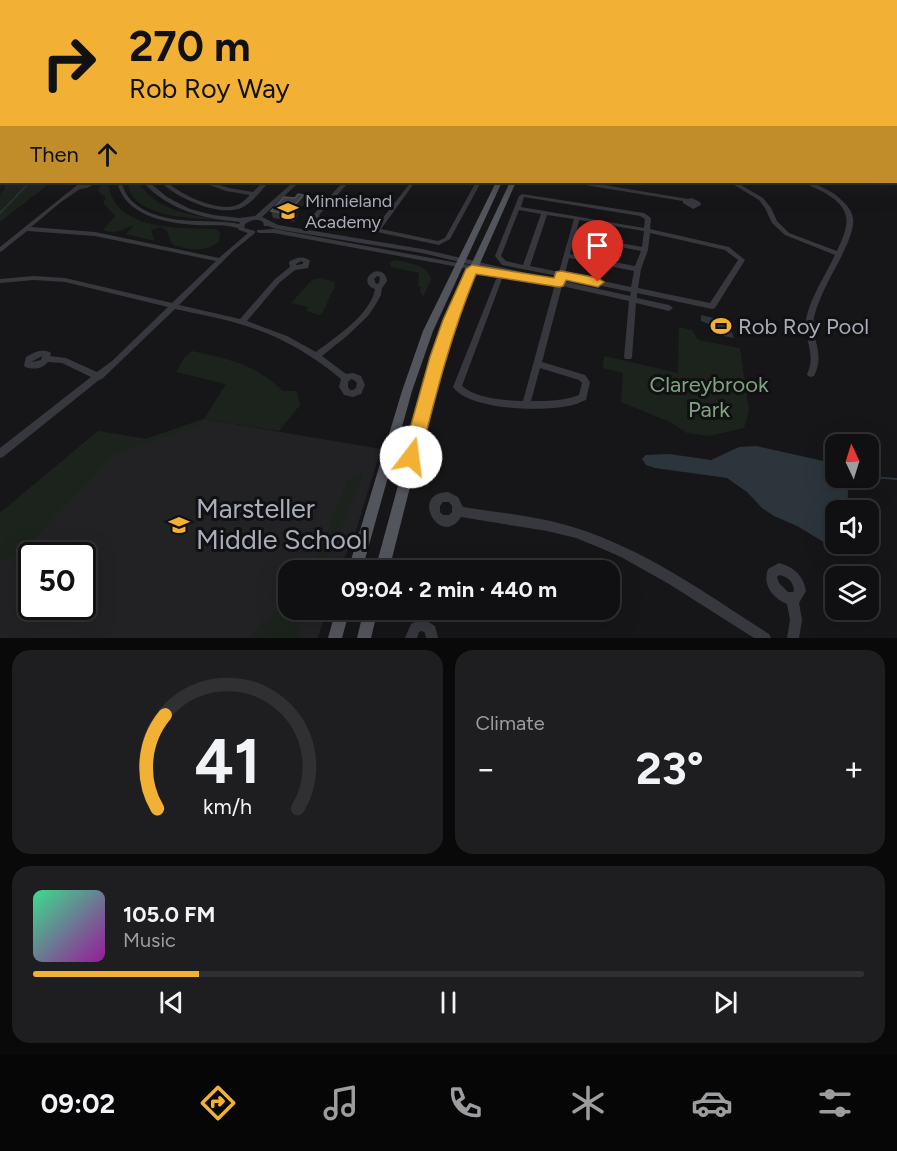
<!DOCTYPE html>
<meta charset="utf-8">
<style>
body{margin:0;font-family:Figtree,sans-serif;background:#1e1e20;color:#f1f3f6;height:100vh;display:flex;flex-direction:column;font-size:22px;white-space:nowrap}
*{box-sizing:border-box;margin:0}
p{font-size:20px;color:#9c9d9f}
.icon{flex:none;width:33px;height:33px;fill:none;stroke:currentColor;stroke-width:2;stroke-linecap:round;stroke-linejoin:round}
.map{position:relative;height:638px;overflow:hidden}
.panel{display:flex;flex-direction:column;gap:12px;padding:12px;background:#09090a;flex:1}
.panel>*{flex:none}
.top-card{position:absolute;left:0px;top:0px;width:897px;height:183px;box-shadow:0 6px 24px #0002,0 0 0 2px #303032;background:#f2b134;color:#111;overflow:hidden}
.needle{width:39px;rotate:356deg}
.fabs{position:absolute;left:825px;top:434px;display:grid;gap:12px}
.fabs a{display:grid;place-items:center;width:54px;height:54px;border-radius:12px;background:#101012;box-shadow:0 6px 24px #0002,0 0 0 2px #303032;font-size:30px}
.speed{position:absolute;left:18px;top:542px;display:flex;gap:12px;font-size:30px;font-weight:700;text-align:center}
.speed>*{display:grid;place-content:center;width:78px;height:78px;border-radius:50%;background:#101012;box-shadow:0 6px 24px #0002,0 0 0 2px #303032;line-height:1}
.speed .limit{border:3px solid #111;border-radius:9px;background:#fff;color:#111}
.pin{position:absolute;display:grid;place-items:center;width:51px;height:51px;color:#fff;margin:-62px -26px;border-radius:50% 50% 50% 0;rotate:-45deg;box-shadow:0 0 6px #0007}
.pin .icon{rotate:45deg}
.me{position:absolute;width:66px;margin:-33px;rotate:15deg;stroke-linejoin:round;filter:drop-shadow(0 0 4px #0008)}
.turn{display:flex;align-items:center;gap:21px;height:126px;padding:0 30px;font-size:27px}
.turn .icon{width:78px;height:78px;stroke-width:2.5}
.turn b{display:block;font-size:42px;line-height:51px}
.then{display:flex;align-items:center;height:57px;padding:0 30px;background:#0003;gap:12px;font-size:22px}
.big{font-size:45px;font-weight:700;line-height:1.1}
.panel .widget{flex:1;display:flex;flex-direction:column;justify-content:center;gap:9px;min-width:0;padding:0 21px;border-radius:18px;background:#1e1e20}
.panel .dial{align-items:center;gap:0}
.dial svg{height:156px;overflow:visible;fill:none;stroke:#303032;stroke-width:7;stroke-linecap:round;text-anchor:middle}
.dial text{fill:#f1f3f6;stroke:none}
.song{display:flex;align-items:center;gap:18px}
.cover{width:72px;height:72px;border-radius:9px;background:linear-gradient(135deg,hsl(150 70% 55%),hsl(300 70% 35%))}
.played{height:6px;border-radius:3px;background:linear-gradient(90deg,#f2b134 20%,#303032 20%)}
.keys{display:flex;justify-content:space-around;direction:ltr}
.heat{display:flex;justify-content:space-between;align-items:center;font-size:33px;direction:ltr}
.panel .tiles{flex:1;display:grid;gap:12px;grid-template-columns:1fr 1fr}
.widget:last-child{grid-column:span 2}
.trip{position:absolute;left:278px;top:560px;width:342px;height:60px;border-radius:18px;background:#101012;box-shadow:0 6px 24px #0002,0 0 0 2px #303032;font-weight:700;line-height:60px;text-align:center}
.menu{display:flex;height:96px;justify-content:space-around;align-items:center;background:#060607;color:#9c9d9f}
.menu .icon{width:42px;height:42px}
.menu .current{color:#f2b134}
.menu b{font-size:27px;color:#f1f3f6}
.map>svg:first-child{display:block}
.built{fill:#222225;fill-rule:evenodd}
.green{fill:#1c231d}
.water{fill:#2c353c}
.lines{fill:none;stroke-linecap:round;stroke-linejoin:round}
.stream-far1{stroke:#2c353c;stroke-width:1.5}
.stream{stroke:#2c353c;stroke-width:2}
.river{fill:#2c353c;fill-rule:evenodd}
.minor{fill:#37383d;fill-rule:evenodd}
.major{fill:#53555c;fill-rule:evenodd}
.wall{fill:#323236}
.shaded-wall{fill:#212124}
.building{fill:#3f3f44;stroke:#4f5156;stroke-width:1.5}
.route{fill:#f2b134;stroke:#9d7322;stroke-width:1.5}
.labels{text-anchor:middle;stroke-width:6;stroke-linejoin:round;paint-order:stroke}
.far-poi-label{font-size:18px;fill:#a8adb8;stroke:#111113;text-anchor:start}
.poi-label{font-size:22px;fill:#a8adb8;stroke:#111113;text-anchor:start}
.park-label{font-size:22px;fill:#7fa381;stroke:#111113}
.near-poi-label{font-size:27px;fill:#a8adb8;stroke:#111113;text-anchor:start}
</style>
<div class="map">
<svg width="897" height="638" viewBox="0 0 897 638">
<rect width="100%" height="100%" fill="#161618"/>
<!-- built -->
<path class="built" d="M204 419 381 449 354 537 339 570H288V609H327L318 638H0V513L98 431 146 439ZM32 555H82V606H32Z"/>
<!-- green -->
<g class="green">
<path d="M8 182H51L0 222V194L5 189 4 187Z"/>
<path d="M103 182H108C113 231 178 228 215 229L220 232 219 241C207 253 189 250 174 245L171 242 167 231 161 227 151 230 155 241 126 234 134 225C123 229 115 235 103 230L115 216 103 203 106 198 98 191Z"/>
<path d="M128 182H139C156 214 203 217 235 221 229 222 223 220 217 220 191 218 129 217 128 182Z"/>
<path d="M395 260C408 263 427 264 431 279L423 297 420 291 421 287 418 286 419 273 391 267 390 262Z"/>
<path d="M320 278 334 282 335 288C327 298 328 307 320 315L306 311 308 307 291 303 312 280Z"/>
<path d="M679 327 692 330 698 340 740 348 749 411 744 428 709 436 687 433 670 422 621 402 623 373 603 368 604 356 678 373Z"/>
<path d="M192 351C229 359 255 364 283 391H297L300 405 279 431 204 419 201 424 192 428 125 449 113 456 16 557 0 560V514L99 432 142 440 204 419 226 384 176 372 184 358Z"/>
<path d="M363 473 361 483 322 570H310L319 554 347 481 353 477Z"/>
<path d="M288 599V609H304L298 638H248Z"/>
</g>
<!-- water -->
<g class="water">
<path d="M701 315 733 323 731 330 734 338 719 335V331L713 329 709 324 701 321Z"/>
<path d="M756 446 832 463 835 465 836 477H847L848 492 847 510H836V543L841 544H827L797 526 774 516 762 508 747 492 727 478 655 468 646 465 642 459 646 455 669 454 711 460 739 447Z"/>
</g>
<g class="lines">
<!-- stream-far1 -->
<path class="stream-far1" d="M0 213 30 182"/>
<!-- stream -->
<path class="stream" d="M872 477 897 479"/>
<!-- river -->
<rect class="river" x="896" y="112" width="1" height="4"/>
<!-- minor -->
<g class="minor">
<rect x="0" y="112" width="2" height="2"/>
<rect x="0" y="129" width="2" height="2"/>
<path d="M81 182H87L83 185 88 183 89 182H93L94 184 87 188 80 189 61 202 31 227 95 232 219 258 248 233 239 230 238 228C224 224 211 226 196 225 166 223 125 216 117 182H121C123 186 124 191 127 195 142 217 176 221 201 221 214 222 226 221 239 224L240 222C204 219 168 210 143 182H149L167 197 190 209 213 215 239 218 255 216 290 185 279 183V182H298L296 185 262 217 278 225 422 249 557 280 558 276 502 265 495 256 519 196 522 194 644 213 651 218 650 229 729 247 745 260 715 308 712 309 637 293V298L669 305 673 308 669 311 636 303 632 357 631 359H625L624 357 629 301 562 286 542 362 585 375 590 382 586 400C582 401 578 404 573 405 546 412 470 411 453 387L496 279 499 277 502 279 462 386C478 399 502 400 523 401L555 284 494 270 493 273H491L274 233H259L257 232V230L274 229 485 268 422 253 276 229 268 226H264L263 222C257 218 251 220 245 224L244 228 255 231V233L233 251 179 305 240 319 275 279 290 267 289 263 290 261C297 258 303 255 310 261L308 268 295 270 279 283 247 321 287 336 316 352C336 337 371 314 375 289 369 287 366 283 368 277 374 268 386 270 387 281L382 288 381 295 376 304 368 316 348 335 322 356 346 374 353 373 361 376 365 385 361 394 353 397 344 395 339 387 341 379C312 355 280 336 243 325 221 318 198 314 175 309L102 379 99 380 3 457 0 458V448L91 377 62 363 48 362C42 369 34 370 25 367L24 365 26 357C35 352 40 349 50 352L51 354 50 356 66 358 97 372 112 361 168 307 65 282 34 280 0 283V279L34 276 65 278 172 303 216 261 95 236 27 231 2 251 0 252V247ZM524 197 640 216 645 219 644 228 521 207ZM519 210 541 214 523 265 506 261 501 256ZM547 215 574 219 559 272 530 266ZM579 220 644 231 642 247 576 235ZM650 233 725 250 738 260 710 303 638 288 641 269 648 250ZM575 238 641 251 635 266 570 254ZM569 258 634 271 631 287 565 273ZM301 261 303 262V264L296 265V264ZM377 276 380 277 379 283 376 284 374 279ZM564 278 631 292 630 296 563 281ZM42 356 41 360 32 362 33 361ZM540 368 579 380 582 383 579 395C564 401 547 401 531 401ZM351 379 354 380 357 383 356 388 353 390H350L348 387V382Z"/>
<path d="M161 182H167C180 194 215 211 234 206 240 205 245 200 250 195L226 191 204 183V182H210L229 188 253 192 263 182H269C261 191 252 203 241 208 219 217 176 198 161 182Z"/>
<path d="M343 182H349L319 215 320 217 375 228 411 182H415L381 229 438 241 445 238 476 182H481L450 239 439 245 315 219 313 215 314 214Z"/>
<path d="M576 182H586L688 199 692 198 700 202 701 205 693 209 683 203V201L579 184Z"/>
<path d="M731 182H736L763 198 771 208 777 221 789 233 837 251C849 225 854 210 825 193 818 189 810 186 803 182 813 181 824 188 833 193 841 199 851 207 853 218 856 233 835 268 828 282 822 294 817 305 814 317 810 340 826 352 814 376L811 377 808 376 807 374C817 354 803 339 806 319 811 296 825 276 835 255L785 235 772 223 765 208 759 200 731 183Z"/>
<path d="M448 492 458 497 463 507C500 513 539 516 576 528 646 550 708 595 769 634L771 638H754L669 584 621 557 598 547 576 538 547 531 461 517C441 549 408 493 448 492ZM443 502H449L452 506V512L449 515H443L440 512V506Z"/>
<path d="M779 563C794 567 803 575 806 591L799 603 802 620 799 638H787L790 620 787 604C773 598 762 585 768 569ZM780 575C788 577 793 582 794 590L793 592H788L779 583 777 577Z"/>
<path d="M422 618 435 626 438 638H426L425 633 422 631 419 632 417 638H405L411 624Z"/>
</g>
<!-- major -->
<g class="major">
<path d="M496 182H502L433 331 412 391 362 570H348L402 391 423 331Z"/>
<path d="M510 182H516L455 320 443 357 389 570H375L433 357 445 320Z"/>
<path d="M336 609H350L342 638H328Z"/>
<path d="M364 609H378L371 638H357Z"/>
</g>
</g>
<!-- wall -->
<path class="wall" d="M304 195 306 202 297 212 298 217 294 222 273 218 271 211 295 198Z"/>
<!-- shaded-wall -->
<path class="shaded-wall" d="M304 195 306 202 297 212 298 217 294 222 291 209Z"/>
<!-- building -->
<path class="building" d="M298 194 304 195 291 209 297 210 292 215 271 211 284 197 295 198Z"/>
<!-- sky -->
<linearGradient id="sky" x2="0" y2="1"><stop stop-color="#0c0c0d"/><stop offset="0.55" stop-color="#363c48"/><stop offset="1" stop-color="#363c48" stop-opacity="0"/></linearGradient>
<rect width="897" height="199" fill="url(#sky)"/>
<!-- route -->
<path class="route" d="M472 265 554 278 556 272 561 271 598 278 604 282 598 287 566 280 563 286 559 287 476 274C451 334 436 394 420 457L417 463 411 465 405 463 402 457 430 357 443 320 466 269Z"/>
<!-- icons -->
<defs>
<g id="school-bare" transform="scale(1.62)"><path d="M0-5L7-2L0 1L-7-2ZM-4 1L0 2.5L4 1V4Q0 6-4 4Z" fill="#f2b134" stroke="#111113" stroke-width="2.5" paint-order="stroke"/></g>
<g id="stadium-bare" transform="scale(1.62)"><path d="M0-5a6.5 5 0 1 0 0 10a6.5 5 0 1 0 0-10ZM-3.5-1.8h7v3.6h-7Z" fill="#f2b134" stroke="#111113" stroke-width="2.5" paint-order="stroke"/></g>
</defs>
<g fill-rule="evenodd">
<use href="#school-bare" x="288" y="211"/>
<use href="#stadium-bare" x="721" y="326"/>
<use href="#school-bare" x="179" y="525"/>
</g>
<g class="labels">
<!-- far-poi labels -->
<g class="far-poi-label">
<text x="305" y="207">Minnieland<tspan x="305" dy="21">Academy</tspan></text>
</g>
<!-- poi labels -->
<g class="poi-label">
<text x="738" y="334">Rob Roy Pool</text>
</g>
<!-- park labels -->
<g class="park-label">
<text x="709" y="392">Clareybrook<tspan x="709" dy="25">Park</tspan></text>
</g>
<!-- near-poi labels -->
<g class="near-poi-label">
<text x="196" y="518">Marsteller<tspan x="196" dy="31">Middle School</tspan></text>
</g>
</g>
</svg>
<div class="fabs">
<a><svg class="needle" viewBox="-14 -14 28 28"><path d="M0-13l5 13h-10z" fill="#e53935"/><path d="M0 13l5-13h-10z" fill="#9c9d9f"/></svg></a>
<a><svg class="icon" aria-label="sound" viewBox="0 0 24 24"><path d="M4 9h4l5-4v14l-5-4H4zM17 9q2 3 0 6"/></svg></a>
<a><svg class="icon" aria-label="layers" viewBox="0 0 24 24"><path d="M12 4l9 5-9 5-9-5zM3 14l9 5 9-5"/></svg></a>
</div>
<div class="speed"><div class="limit">50</div></div>
<div class="pin" style="left:598px;top:282px;background:#d93025"><svg class="icon" aria-label="arrive" viewBox="0 0 24 24"><path d="M6 21V4h12l-3 4 3 4H6"/></svg></div>
<svg class="me" style="left:411px;top:457px" viewBox="-20 -20 40 40"><circle r="19" fill="#fff"/><path d="M0-13L10 11 0 6-10 11z" fill="#f2b134"/></svg>
<div class="trip">09:04 · 2 min · 440 m</div>
<div class="top-card">
<div class="turn"><svg class="icon" aria-label="right" viewBox="0 0 24 24"><path d="M7 20v-9h11M14 6l5 5-5 5"/></svg><div><b>270 m</b>Rob Roy Way</div></div>
<div class="then">Then<svg class="icon" aria-label="ahead" viewBox="0 0 24 24"><path d="M12 20V5M6 11l6-6 6 6"/></svg></div>
</div>
</div>
<section class="panel">
<div class="tiles">
<div class="widget dial"><svg viewBox="0 0 100 80">
<path d="M14 69A42 42 0 1 1 86 69"/>
<path d="M14 69A42 42 0 0 1 18 21" stroke="#f2b134"/>
<text x="50" y="56" font-size="32" font-weight="700">41</text>
<text x="50" y="72" font-size="11">km/h</text>
</svg></div>
<div class="widget"><p>Climate</p>
<div class="heat"><a>−</a><b class="big">23°</b><a>+</a></div>
</div>
<div class="widget">
<div class="song"><i class="cover"></i><div><b>105.0 FM</b><p>Music</p></div></div>
<div class="played"></div>
<div class="keys"><svg class="icon" aria-label="previous" viewBox="0 0 24 24"><path d="M18 5L8 12l10 7zM5 5v14"/></svg><svg class="icon" aria-label="pause" viewBox="0 0 24 24"><path d="M8 5v14M16 5v14"/></svg><svg class="icon" aria-label="next" viewBox="0 0 24 24"><path d="M6 5l10 7-10 7zM19 5v14"/></svg></div>
</div>
</div>
</section>
<nav class="menu">
<b>09:02</b>
<svg class="icon current" aria-label="directions" viewBox="0 0 24 24"><path d="M12 3l9 9-9 9-9-9zM9 14v-3h6M13 9l2 2-2 2"/></svg>
<svg class="icon" aria-label="music" viewBox="0 0 24 24"><path d="M9 18V5l10-2v13"/><circle cx="6" cy="18" r="3"/><circle cx="16" cy="16" r="3"/></svg>
<svg class="icon" aria-label="phone" viewBox="0 0 24 24"><path d="M5 4h4l2 5-3 2q2 4 5 5l2-3 5 2v4C11 20 4 13 5 4z"/></svg>
<svg class="icon" aria-label="climate" viewBox="0 0 24 24"><path d="M12 3v18M4 7l16 10M4 17L20 7"/></svg>
<svg class="icon" aria-label="car" viewBox="0 0 24 24"><path d="M5 17H2v-5l4-1 3-4h7l3 4 3 1v5h-3M9 17h6M6 11h13"/><circle cx="7" cy="17" r="2"/><circle cx="17" cy="17" r="2"/></svg>
<svg class="icon" aria-label="filters" viewBox="0 0 24 24"><path d="M4 7h16M4 17h16"/><circle cx="9" cy="7" r="2"/><circle cx="15" cy="17" r="2"/></svg>
</nav>
